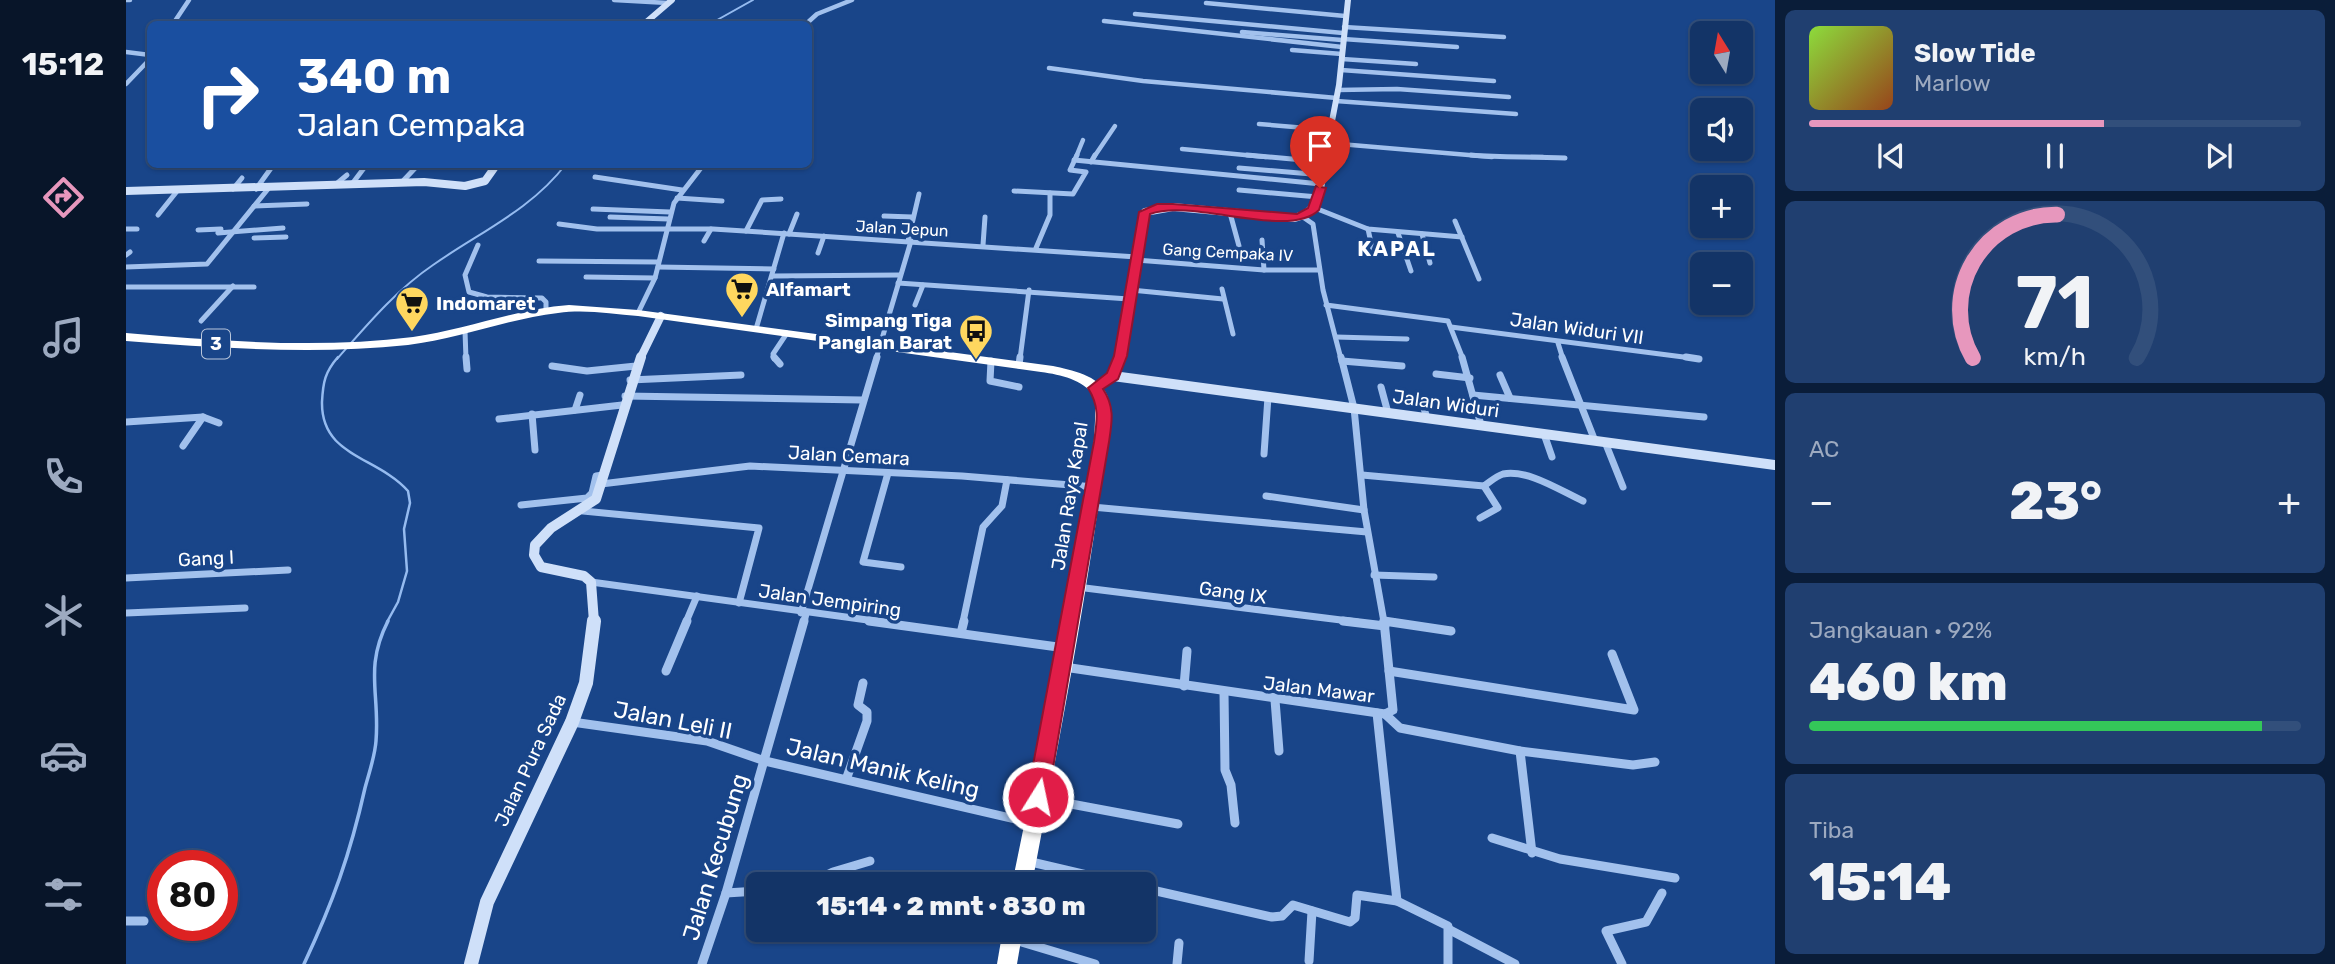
<!DOCTYPE html>
<html lang="id">
<meta charset="utf-8">
<style>
body{margin:0;font-family:Rubik,sans-serif;background:#203f70;color:#f1f3f6;height:100vh;display:flex;flex-direction:column;font-size:26px;white-space:nowrap}
*{box-sizing:border-box;margin:0}
p{font-size:23px;color:#9daac0}
.icon{flex:none;width:38px;height:38px;fill:none;stroke:currentColor;stroke-width:2;stroke-linecap:round;stroke-linejoin:round}
.map{position:relative;flex:1;overflow:hidden}
.sheet{display:flex;flex-direction:column;gap:10px;padding:10px;background:#0a1d39;width:560px}
.sheet>*{flex:none}
.banner{position:absolute;left:21px;top:21px;width:665px;height:147px;border-radius:10px;box-shadow:0 2px 5px #0004,0 0 0 2px #324f7b;background:#1a4fa0;color:#fff;overflow:hidden}
.needle{width:46px;rotate:349deg}
.buttons{position:absolute;left:1564px;top:21px;display:grid;gap:14px}
.buttons a{display:grid;place-items:center;width:63px;height:63px;border-radius:10px;background:#133467;box-shadow:0 2px 5px #0004,0 0 0 2px #324f7b;font-size:35px}
.speed{position:absolute;left:21px;top:850px;display:flex;gap:14px;font-size:35px;font-weight:700;text-align:center}
.speed>*{display:grid;place-content:center;width:91px;height:91px;border-radius:50%;background:#133467;box-shadow:0 2px 5px #0004,0 0 0 2px #324f7b;line-height:1}
.speed .limit{border:10px solid #d22;background:#fff;color:#111}
.pin{position:absolute;display:grid;place-items:center;width:60px;height:60px;color:#fff;margin:-72px -30px;border-radius:50% 50% 50% 0;rotate:-45deg;box-shadow:0 0 7px #0007}
.pin .icon{rotate:45deg}
.me{position:absolute;width:77px;margin:-38px;rotate:10deg;stroke-linejoin:round;filter:drop-shadow(0 0 5px #0008)}
.turn{display:flex;align-items:center;gap:24px;height:147px;padding:0 35px;font-size:32px}
.turn .icon{width:91px;height:91px;stroke-width:2.5}
.turn b{display:block;font-size:49px;line-height:60px}
.big{font-size:52px;font-weight:800;line-height:1.1}
.sheet .card{flex:1;display:flex;flex-direction:column;justify-content:center;gap:10px;min-width:0;padding:0 24px;border-radius:10px;background:#203f70}
.sheet .dial{align-items:center;gap:0}
.dial svg{height:182px;overflow:visible;fill:none;stroke:#324f7b;stroke-width:7;stroke-linecap:round;text-anchor:middle}
.dial text{fill:#f1f3f6;stroke:none}
.song{display:flex;align-items:center;gap:21px}
.cover{width:84px;height:84px;border-radius:10px;background:linear-gradient(135deg,hsl(90 70% 55%),hsl(20 70% 35%))}
.played{height:7px;border-radius:4px;background:linear-gradient(90deg,#e797bd 60%,#324f7b 60%)}
.keys{display:flex;justify-content:space-around;direction:ltr}
.heat{display:flex;justify-content:space-between;align-items:center;font-size:38px;direction:ltr}
.charge{height:10px;border-radius:5px;background:linear-gradient(90deg,#34c759 92%,#324f7b 0)}
.trip{position:absolute;left:620px;top:872px;width:410px;height:70px;border-radius:10px;background:#133467;box-shadow:0 2px 5px #0004,0 0 0 2px #324f7b;font-weight:800;line-height:70px;text-align:center}
main{display:flex;flex:1;min-height:0}
.tab-bar{display:flex;flex-direction:column;width:126px;justify-content:space-around;align-items:center;background:#081529;color:#9daac0}
.tab-bar .icon{width:49px;height:49px}
.tab-bar .selected{color:#e797bd}
.tab-bar b{font-size:32px;color:#f1f3f6}
.map>svg:first-child{display:block}
.lines{fill:none;stroke-linecap:round;stroke-linejoin:round}
.stream-far2{stroke:#95bbf0;stroke-width:2}
.stream-far1{stroke:#95bbf0;stroke-width:2.5}
.stream{stroke:#95bbf0;stroke-width:3.5}
.street-far3{stroke:#a2c1ed;stroke-width:4.5}
.street-far2{stroke:#a2c1ed;stroke-width:5}
.street-far1{stroke:#a2c1ed;stroke-width:7}
.street{stroke:#a2c1ed;stroke-width:9}
.secondary-far3{stroke:#cfe0f9;stroke-width:6}
.secondary-far2{stroke:#cfe0f9;stroke-width:8}
.secondary-far1{stroke:#cfe0f9;stroke-width:10}
.secondary{stroke:#cfe0f9;stroke-width:14}
.highway{fill:#fff;fill-rule:evenodd}
.route{fill:#e11d48;stroke:#92132f;stroke-width:2}
.labels{text-anchor:middle;stroke-width:7;stroke-linejoin:round;paint-order:stroke}
.far-street-label{font-size:16px;fill:#fff;stroke:#194589}
.shield{fill:#194589;stroke:#bac7dc;stroke-width:2}
.shield-label{font-size:18px;font-weight:bold;fill:#fff}
.poi-label{font-size:19px;font-weight:bold;fill:#fff;stroke:#194589;text-anchor:start}
.street-label{font-size:19px;fill:#fff;stroke:#194589}
.far-district-label{font-size:21px;font-weight:bold;letter-spacing:2px;fill:#fff;stroke:#194589}
.near-street-label{font-size:23px;fill:#fff;stroke:#194589}
</style>
<main>
<nav class="tab-bar">
<b>15:12</b>
<svg class="icon selected" aria-label="directions" viewBox="0 0 24 24"><path d="M12 3l9 9-9 9-9-9zM9 14v-3h6M13 9l2 2-2 2"/></svg>
<svg class="icon" aria-label="music" viewBox="0 0 24 24"><path d="M9 18V5l10-2v13"/><circle cx="6" cy="18" r="3"/><circle cx="16" cy="16" r="3"/></svg>
<svg class="icon" aria-label="phone" viewBox="0 0 24 24"><path d="M5 4h4l2 5-3 2q2 4 5 5l2-3 5 2v4C11 20 4 13 5 4z"/></svg>
<svg class="icon" aria-label="climate" viewBox="0 0 24 24"><path d="M12 3v18M4 7l16 10M4 17L20 7"/></svg>
<svg class="icon" aria-label="car" viewBox="0 0 24 24"><path d="M5 17H2v-5l4-1 3-4h7l3 4 3 1v5h-3M9 17h6M6 11h13"/><circle cx="7" cy="17" r="2"/><circle cx="17" cy="17" r="2"/></svg>
<svg class="icon" aria-label="filters" viewBox="0 0 24 24"><path d="M4 7h16M4 17h16"/><circle cx="9" cy="7" r="2"/><circle cx="15" cy="17" r="2"/></svg>
</nav>
<div class="map">
<svg width="1649" height="964" viewBox="0 0 1649 964">
<rect width="100%" height="100%" fill="#194589"/>
<g class="lines">
<!-- stream-far2 -->
<g class="stream-far2">
<path d="M584 24 627 0"/>
<path d="M211 359C240 326 270 290 307 265 354 232 405 210 440 164"/>
</g>
<!-- stream-far1 -->
<path class="stream-far1" d="M212 357C199 372 197 382 196 402 195 457 251 456 282 491L284 503 278 529 281 571 272 602 261 622"/>
<!-- stream -->
<path class="stream" d="M178 964C207 902 224 855 239 788 243 773 249 756 250 741 254 693 238 668 262 621"/>
<!-- street-far3 -->
<g class="street-far3">
<path d="M0 0H4"/>
<path d="M488 0 542 3"/>
<path d="M1080 3 1219 16"/>
<path d="M1009 14 1217 33"/>
<path d="M49 21 63 0"/>
<path d="M978 21 1216 47"/>
<path d="M680 24 691 14 726 0"/>
<path d="M1218 27 1378 37"/>
<path d="M1116 32 1216 40"/>
<path d="M1217 39 1331 47"/>
<path d="M1166 50 1216 54"/>
<path d="M0 52 24 55"/>
<path d="M1216 59 1290 64"/>
<path d="M923 68 1017 81 1211 98"/>
<path d="M1215 70 1368 81"/>
<path d="M0 84 24 59"/>
<path d="M1212 90 1271 89 1383 97"/>
<path d="M1210 101 1390 114"/>
<path d="M1133 124 1204 130"/>
<path d="M1202 143 1366 157"/>
<path d="M1056 149 1140 157"/>
<path d="M950 157 957 140"/>
<path d="M968 157 989 126"/>
<path d="M1405 157H1417"/>
</g>
<!-- street-far2 -->
<g class="street-far2">
<path d="M1121 155 1199 162"/>
<path d="M1345 155C1377 158 1407 156 1439 158"/>
<path d="M948 160 1195 184"/>
<path d="M965 162 969 155"/>
<path d="M1113 168 1197 175"/>
<path d="M469 177 556 190"/>
<path d="M276 182 293 164"/>
<path d="M226 184 241 164"/>
<path d="M209 185 221 175"/>
<path d="M107 189 116 178"/>
<path d="M130 189 148 164"/>
<path d="M1113 190 1192 197"/>
<path d="M888 191 947 194 960 172 944 170 951 155"/>
<path d="M551 198 596 201"/>
<path d="M128 206 181 204"/>
<path d="M1189 208 1242 229 1336 237"/>
<path d="M467 209 544 212"/>
<path d="M1104 213 1113 246"/>
<path d="M32 215 52 190"/>
<path d="M758 216 786 217"/>
<path d="M484 217 542 219"/>
<path d="M1177 217 1187 224 1197 290 1215 359"/>
<path d="M1329 221 1353 279"/>
<path d="M433 224 471 229H587L1011 257"/>
<path d="M0 229H11"/>
<path d="M1242 229 1247 252"/>
<path d="M72 230 95 229 92 233 157 228"/>
<path d="M620 231 636 200 655 199"/>
<path d="M1272 233 1285 271"/>
<path d="M663 234 671 214"/>
<path d="M1296 234 1304 263"/>
<path d="M128 238 160 237"/>
<path d="M1136 240 1138 270"/>
<path d="M578 241 585 229"/>
<path d="M782 241 793 194"/>
<path d="M352 245 339 275 343 292 361 297 416 298 420 302V311"/>
<path d="M857 245 859 217"/>
<path d="M910 248 924 215V193"/>
<path d="M692 253 698 236"/>
<path d="M0 255 4 252"/>
<path d="M1010 260 1138 270H1193"/>
<path d="M413 261 532 262"/>
<path d="M0 267 81 264 142 189"/>
<path d="M532 267 648 269"/>
<path d="M647 276 774 275"/>
<path d="M460 277 529 278"/>
<path d="M772 283 1003 299"/>
<path d="M0 287H128"/>
<path d="M1096 289 1107 334"/>
<path d="M1005 290 1097 299"/>
<path d="M789 305 797 285"/>
<path d="M1200 305 1322 321 1337 359"/>
<path d="M512 313 529 278 548 203 578 164"/>
<path d="M75 321 107 286"/>
<path d="M1325 327 1573 359"/>
<path d="M630 329 658 233"/>
<path d="M339 331 340 359"/>
<path d="M1210 337 1281 339"/>
<path d="M1432 343 1437 359"/>
<path d="M648 359 647 354 661 333"/>
<path d="M750 359 785 241"/>
<path d="M894 359 903 290"/>
</g>
<!-- street-far1 -->
<g class="street-far1">
<path d="M340 357 341 369"/>
<path d="M648 357 654 364"/>
<path d="M1215 357 1228 408 1238 510 1258 622"/>
<path d="M1336 357 1355 425"/>
<path d="M1436 357 1469 441"/>
<path d="M1560 357 1573 359"/>
<path d="M865 361 864 381 893 387"/>
<path d="M1216 361 1276 366"/>
<path d="M893 365 894 357"/>
<path d="M426 366 461 371 510 366"/>
<path d="M1310 374 1344 378"/>
<path d="M1374 375 1384 398"/>
<path d="M504 380 615 375"/>
<path d="M1255 387 1262 413"/>
<path d="M1347 395 1578 417"/>
<path d="M499 396 736 400"/>
<path d="M1295 399 1301 418"/>
<path d="M449 410 454 395"/>
<path d="M406 414 409 450"/>
<path d="M373 419 496 405"/>
<path d="M0 422 77 417 93 423"/>
<path d="M1418 434 1426 457"/>
<path d="M1479 442 1497 487"/>
<path d="M57 446 77 417"/>
<path d="M1138 454 1142 397"/>
<path d="M762 473 737 562 775 567"/>
<path d="M1236 475 1358 486C1364 482 1370 476 1377 474 1402 469 1435 491 1457 501"/>
<path d="M475 484 624 466 836 476 969 487"/>
<path d="M1140 496 1238 510"/>
<path d="M395 505 461 498 466 493 470 476 477 475"/>
<path d="M966 507 1241 532"/>
<path d="M457 511 633 528 613 603"/>
<path d="M1354 518 1372 508 1358 486"/>
<path d="M1248 575 1308 577"/>
<path d="M0 578 162 570"/>
<path d="M465 582 756 622"/>
<path d="M951 587 1231 622"/>
<path d="M0 613 119 608"/>
<path d="M675 613 751 357"/>
<path d="M1258 621 1268 622"/>
<path d="M560 622 571 596"/>
<path d="M678 622 680 614"/>
<path d="M837 622 857 527 876 506 881 480"/>
</g>
<!-- street -->
<g class="street">
<path d="M743 621 939 648"/>
<path d="M1217 621 1259 626"/>
<path d="M1258 621 1325 631"/>
<path d="M835 633 838 621"/>
<path d="M938 667 1259 714 1267 710 1258 621"/>
<path d="M540 671 561 621"/>
<path d="M1263 671 1508 710 1486 654"/>
<path d="M1058 686 1061 651"/>
<path d="M1098 692 1099 770 1105 785 1109 823"/>
<path d="M1149 700 1153 751"/>
<path d="M1251 713 1271 901"/>
<path d="M1259 714 1274 728 1394 751 1507 765 1529 762"/>
<path d="M446 722 581 741 639 761 906 823"/>
<path d="M1394 751 1406 853"/>
<path d="M721 777 741 721V712L732 705 737 683"/>
<path d="M913 798 1052 824"/>
<path d="M1366 838 1434 859 1549 878"/>
<path d="M901 861 999 884"/>
<path d="M683 884 707 872 744 861"/>
<path d="M1017 888 1146 917 1156 916 1167 905 1224 922 1229 918 1231 895 1271 901 1322 926V964"/>
<path d="M600 893 632 891"/>
<path d="M0 921H18"/>
<path d="M1324 930 1389 964"/>
<path d="M886 939 969 964"/>
<path d="M1183 961 1186 911"/>
<path d="M576 964 600 893 678 621"/>
<path d="M1051 964 1053 943"/>
<path d="M1496 964 1480 931 1520 922 1536 893"/>
</g>
<!-- secondary-far3 -->
<g class="secondary-far3">
<path d="M518 24 546 0"/>
<path d="M1199 157 1213 85 1222 0"/>
</g>
<!-- secondary-far2 -->
<g class="secondary-far2">
<path d="M0 191 298 182 339 186 359 181 371 164"/>
<path d="M514 359 535 316"/>
<path d="M994 359 1019 212 1047 207 1168 218C1198 212 1194 182 1199 155"/>
</g>
<!-- secondary-far1 -->
<g class="secondary-far1">
<path d="M987 376 1649 465"/>
<path d="M969 388 987 376 994 357"/>
<path d="M468 622 465 582 458 576 415 567 408 555 409 545 425 528 470 499 515 357"/>
</g>
<!-- secondary -->
<path class="secondary" d="M345 964 361 902 446 722 460 683 468 621"/>
<!-- highway -->
<g class="highway">
<path d="M443 305 512 310 927 366C945 370 973 375 981 395 989 416 977 478 973 501 955 629 930 756 906 884H886C907 783 927 682 946 581 957 521 971 458 969 396 955 379 936 375 915 372L512 316C486 314 459 309 432 313 381 319 333 339 282 345 188 355 94 348 0 341V333C95 341 192 349 287 337 339 330 390 309 443 305Z"/>
<path d="M877 929H897L891 964H871Z"/>
</g>
</g>
<!-- route -->
<path class="route" d="M1190 186 1200 188 1193 210C1162 240 1067 198 1024 214L1001 356 992 379 977 389C989 407 986 422 983 442L922 797 919 804 912 807 905 804 901 797 968 442C971 421 974 407 962 388L981 373 988 356 1013 212 1031 204H1047L1171 214 1182 208Z"/>
<!-- icons -->
<defs>
<g id="supermarket-pin" transform="scale(1.75)"><path d="M0 17L-7.5 6A9.5 9.5 0 1 1 7.5 6Z" fill="#ffd75f" stroke="#194589"/><path d="M-6-5.5h2.5l.6 2H6L4.5 2H-2.5L-4.4-4H-6ZM-1.5 3.2a1.3 1.3 0 1 0 .1 0ZM3 3.2a1.3 1.3 0 1 0 .1 0Z" fill="#111"/></g>
<g id="bus-pin" transform="scale(1.75)"><path d="M0 17L-7.5 6A9.5 9.5 0 1 1 7.5 6Z" fill="#ffd75f" stroke="#194589"/><path d="M-5-6H5V4H4V6H2V4H-2V6H-4V4H-5ZM-3.5-4V0h7V-4ZM-3.5 1.2v1.5H-2V1.2ZM2 1.2v1.5H3.5V1.2Z" fill="#111"/></g>
</defs>
<g fill-rule="evenodd">
<use href="#supermarket-pin" x="616" y="289"/>
<use href="#supermarket-pin" x="286" y="303"/>
<use href="#bus-pin" x="850" y="331"/>
</g>
<g class="labels">
<!-- far-street labels -->
<g class="far-street-label">
<text transform="translate(776 228) rotate(3)" y="6">Jalan Jepun</text>
<text transform="translate(1102 252) rotate(3)" y="6">Gang Cempaka IV</text>
</g>
<!-- shield labels -->
<rect class="shield" x="76" y="329.5" width="28" height="29" rx="5"/>
<g class="shield-label">
<text x="90" y="350">3</text>
</g>
<!-- poi labels -->
<g class="poi-label">
<text x="640" y="296">Alfamart</text>
<text x="310" y="310">Indomaret</text>
<text x="826" y="327" text-anchor="end">Simpang Tiga<tspan x="826" dy="22">Panglan Barat</tspan></text>
</g>
<!-- street labels -->
<g class="street-label">
<text transform="translate(1451 328) rotate(8)" y="7">Jalan Widuri VII</text>
<text transform="translate(1320 403) rotate(8)" y="7">Jalan Widuri</text>
<text transform="translate(723 455) rotate(3)" y="7">Jalan Cemara</text>
<text transform="translate(943 496) rotate(-81)" y="7">Jalan Raya Kapal</text>
<text transform="translate(80 558) rotate(-3)" y="7">Gang I</text>
<text transform="translate(1107 592) rotate(8)" y="7">Gang IX</text>
<text transform="translate(704 600) rotate(8)" y="7">Jalan Jempiring</text>
<text transform="translate(1193 689) rotate(7)" y="7">Jalan Mawar</text>
<text transform="translate(404 760) rotate(-65)" y="7">Jalan Pura Sada</text>
</g>
<!-- far-district labels -->
<g class="far-district-label">
<text x="1271" y="256">KAPAL</text>
</g>
<!-- near-street labels -->
<g class="near-street-label">
<text transform="translate(547 720) rotate(11)" y="8">Jalan Leli II</text>
<text transform="translate(757 768) rotate(13)" y="8">Jalan Manik Keling</text>
<text transform="translate(589 857) rotate(-73)" y="8">Jalan Kecubung</text>
</g>
</g>
</svg>
<div class="buttons">
<a><svg class="needle" viewBox="-14 -14 28 28"><path d="M0-13l5 13h-10z" fill="#e53935"/><path d="M0 13l5-13h-10z" fill="#9daac0"/></svg></a>
<a><svg class="icon" aria-label="sound" viewBox="0 0 24 24"><path d="M4 9h4l5-4v14l-5-4H4zM17 9q2 3 0 6"/></svg></a>
<a>+</a>
<a>−</a>
</div>
<div class="speed"><div class="limit">80</div></div>
<div class="pin" style="left:1194px;top:188px;background:#d93025"><svg class="icon" aria-label="arrive" viewBox="0 0 24 24"><path d="M6 21V4h12l-3 4 3 4H6"/></svg></div>
<svg class="me" style="left:912px;top:797px" viewBox="-20 -20 40 40"><circle r="17" fill="#e11d48" stroke="#fff" stroke-width="3"/><path d="M0-11L8 9 0 5-8 9z" fill="#fff"/></svg>
<div class="trip">15:14 · 2 mnt · 830 m</div>
<div class="banner">
<div class="turn"><svg class="icon" aria-label="right" viewBox="0 0 24 24"><path d="M7 20v-9h11M14 6l5 5-5 5"/></svg><div><b>340 m</b>Jalan Cempaka</div></div>
</div>
</div>
<section class="sheet">
<div class="card">
<div class="song"><i class="cover"></i><div><b>Slow Tide</b><p>Marlow</p></div></div>
<div class="played"></div>
<div class="keys"><svg class="icon" aria-label="previous" viewBox="0 0 24 24"><path d="M18 5L8 12l10 7zM5 5v14"/></svg><svg class="icon" aria-label="pause" viewBox="0 0 24 24"><path d="M8 5v14M16 5v14"/></svg><svg class="icon" aria-label="next" viewBox="0 0 24 24"><path d="M6 5l10 7-10 7zM19 5v14"/></svg></div>
</div>
<div class="card dial"><svg viewBox="0 0 100 80">
<path d="M14 69A42 42 0 1 1 86 69"/>
<path d="M14 69A42 42 0 0 1 51 6" stroke="#e797bd"/>
<text x="50" y="56" font-size="32" font-weight="700">71</text>
<text x="50" y="72" font-size="11">km/h</text>
</svg></div>
<div class="card"><p>AC</p>
<div class="heat"><a>−</a><b class="big">23°</b><a>+</a></div>
</div>
<div class="card"><p>Jangkauan · 92%</p><b class="big">460 km</b><div class="charge"></div></div>
<div class="card"><p>Tiba</p><b class="big">15:14</b></div>
</section>
</main>
